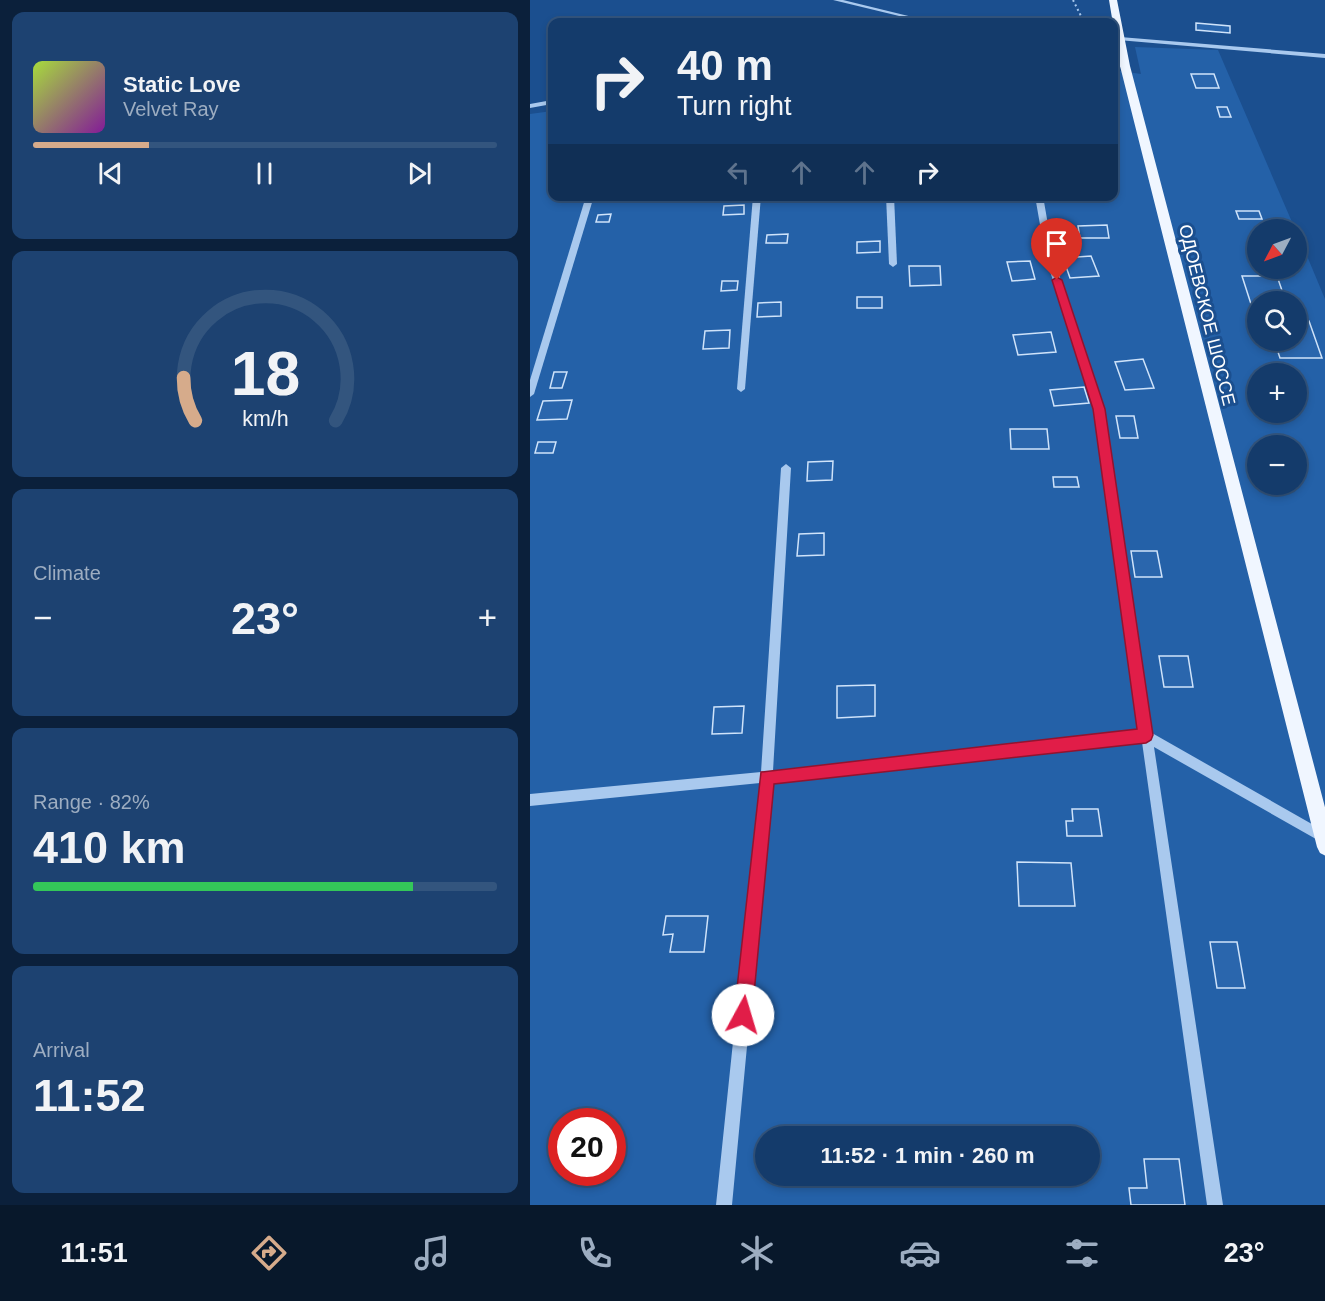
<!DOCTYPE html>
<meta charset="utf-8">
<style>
body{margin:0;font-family:Arial,sans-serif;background:#1d4271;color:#f1f3f6;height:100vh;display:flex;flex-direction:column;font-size:22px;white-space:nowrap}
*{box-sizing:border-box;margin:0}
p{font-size:20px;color:#9dadc1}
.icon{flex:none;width:33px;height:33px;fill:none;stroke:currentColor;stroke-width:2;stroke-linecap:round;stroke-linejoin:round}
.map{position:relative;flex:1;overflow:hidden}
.drawer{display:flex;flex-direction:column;gap:12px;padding:12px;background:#0b203b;width:530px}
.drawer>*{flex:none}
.hud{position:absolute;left:18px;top:18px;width:570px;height:183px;border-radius:12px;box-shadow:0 3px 9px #0003,0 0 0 2px #33557e;background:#143b6b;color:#f1f3f6;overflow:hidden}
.needle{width:39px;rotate:229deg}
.controls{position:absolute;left:717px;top:219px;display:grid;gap:12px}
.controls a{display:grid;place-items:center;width:60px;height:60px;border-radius:50%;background:#143b6b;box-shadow:0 3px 9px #0003,0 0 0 2px #33557e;font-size:30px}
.speed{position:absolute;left:18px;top:1108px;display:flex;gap:12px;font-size:30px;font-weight:700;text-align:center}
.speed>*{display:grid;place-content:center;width:78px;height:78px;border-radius:50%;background:#143b6b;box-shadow:0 3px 9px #0003,0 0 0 2px #33557e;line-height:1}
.speed .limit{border:9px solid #d22;background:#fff;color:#111}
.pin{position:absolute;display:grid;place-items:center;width:51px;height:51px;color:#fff;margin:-62px -26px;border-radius:50% 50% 50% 0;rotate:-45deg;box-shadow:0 0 6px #0007}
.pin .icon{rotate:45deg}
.me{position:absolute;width:66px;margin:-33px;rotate:6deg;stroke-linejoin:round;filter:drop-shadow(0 0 4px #0008)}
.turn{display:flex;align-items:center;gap:21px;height:126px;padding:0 30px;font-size:27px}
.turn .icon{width:78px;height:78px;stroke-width:2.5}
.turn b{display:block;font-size:42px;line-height:51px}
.lanes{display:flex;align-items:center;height:57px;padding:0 30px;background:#0003;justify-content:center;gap:30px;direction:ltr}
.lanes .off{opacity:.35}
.big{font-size:45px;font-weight:600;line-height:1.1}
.drawer .tile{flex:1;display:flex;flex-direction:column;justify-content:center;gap:9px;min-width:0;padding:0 21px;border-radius:12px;background:#1d4271}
.drawer .dial{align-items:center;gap:0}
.dial svg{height:156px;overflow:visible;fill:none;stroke:#33557e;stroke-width:7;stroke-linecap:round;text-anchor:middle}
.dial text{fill:#f1f3f6;stroke:none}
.song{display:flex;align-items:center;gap:18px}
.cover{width:72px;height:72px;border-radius:9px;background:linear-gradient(135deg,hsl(80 70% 55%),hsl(290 70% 35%))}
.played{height:6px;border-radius:3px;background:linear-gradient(90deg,#d6ab8b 25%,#33557e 25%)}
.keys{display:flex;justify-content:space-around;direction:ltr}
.heat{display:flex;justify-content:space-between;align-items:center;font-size:33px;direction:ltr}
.charge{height:9px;border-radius:4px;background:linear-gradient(90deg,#34c759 82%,#33557e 0)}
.trip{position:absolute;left:225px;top:1126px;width:345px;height:60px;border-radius:30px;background:#143b6b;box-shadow:0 3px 9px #0003,0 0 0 2px #33557e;font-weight:600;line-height:60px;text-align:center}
.tab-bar{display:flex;height:96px;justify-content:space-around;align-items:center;background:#08182b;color:#9dadc1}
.tab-bar .icon{width:42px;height:42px}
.tab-bar .current{color:#d6ab8b}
.tab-bar b{font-size:27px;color:#f1f3f6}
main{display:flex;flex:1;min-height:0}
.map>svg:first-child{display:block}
.green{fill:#2461a8;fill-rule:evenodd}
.building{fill:#2a66ad;stroke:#cfe3fa;stroke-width:1.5}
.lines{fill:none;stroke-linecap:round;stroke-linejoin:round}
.path{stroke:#a9c9ee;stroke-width:2;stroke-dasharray:2 3;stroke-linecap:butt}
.minor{fill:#a9c9ee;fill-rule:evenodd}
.major{fill:#f0f6ff;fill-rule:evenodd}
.route{fill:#e11d48;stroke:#92132f;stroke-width:1.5}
.labels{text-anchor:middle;stroke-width:6;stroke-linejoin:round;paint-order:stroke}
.street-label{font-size:18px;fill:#fff;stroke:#1b4f8f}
</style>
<main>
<section class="drawer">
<div class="tile">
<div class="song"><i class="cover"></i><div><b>Static Love</b><p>Velvet Ray</p></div></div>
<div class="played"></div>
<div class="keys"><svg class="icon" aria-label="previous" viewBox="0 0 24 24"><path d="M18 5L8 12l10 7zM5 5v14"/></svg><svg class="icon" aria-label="pause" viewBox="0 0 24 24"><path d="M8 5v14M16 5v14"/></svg><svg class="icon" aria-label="next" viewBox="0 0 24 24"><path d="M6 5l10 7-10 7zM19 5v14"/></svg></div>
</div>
<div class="tile dial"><svg viewBox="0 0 100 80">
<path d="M14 69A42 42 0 1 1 86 69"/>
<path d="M14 69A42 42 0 0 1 8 47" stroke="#d6ab8b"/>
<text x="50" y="56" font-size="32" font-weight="700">18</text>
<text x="50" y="72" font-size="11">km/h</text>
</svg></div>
<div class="tile"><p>Climate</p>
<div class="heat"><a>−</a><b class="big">23°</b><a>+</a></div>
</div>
<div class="tile"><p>Range · 82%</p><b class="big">410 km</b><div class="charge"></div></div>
<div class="tile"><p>Arrival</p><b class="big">11:52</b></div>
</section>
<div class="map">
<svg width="796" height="1205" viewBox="0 0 796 1205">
<rect width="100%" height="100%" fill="#1b4f8f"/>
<!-- green -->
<path class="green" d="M605 47 688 50 765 229 728 230V268H766L767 232 795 299V1205H0V114L22 111V196H584V70L611 74ZM728 302H766V340H728ZM728 374H766V412H728ZM728 446H766V484H728ZM32 1122H82V1173H32ZM236 1137H560V1176H236Z"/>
<!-- building -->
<g class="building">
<path d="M666 23 700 26V33L666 30Z"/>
<path d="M661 74H684L689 88H666Z"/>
<path d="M687 107H697L701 117H690Z"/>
<path d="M234 196H251V201L234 202Z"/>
<path d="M214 205V214L193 215 194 206Z"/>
<path d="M706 211H729L732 219H709Z"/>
<path d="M81 214 79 222H66L68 215Z"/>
<path d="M577 225 579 238H550L548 226Z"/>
<path d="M258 234 257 243H236L237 235Z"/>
<path d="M350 241V252L327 253V242Z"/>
<path d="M561 256 569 276 540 278 533 258Z"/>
<path d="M500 261 505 279 482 281 477 262Z"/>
<path d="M379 266H410L411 285 380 286Z"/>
<path d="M712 276H747L756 302 721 304Z"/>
<path d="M192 281H208L207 290 191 291Z"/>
<rect x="327" y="297" width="25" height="11"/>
<path d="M251 302V316L227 317 228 303Z"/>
<path d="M766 321H779L792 358H750L744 340H766Z"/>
<path d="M200 330 199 348 173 349 175 331Z"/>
<path d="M521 332 526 352 488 355 483 335Z"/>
<path d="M613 359 624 388 595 390 585 362Z"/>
<path d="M24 372H37L32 388H20Z"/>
<path d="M554 387 559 403 524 406 520 390Z"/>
<path d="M42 400 37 419 7 420 13 401Z"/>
<path d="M586 416H604L608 438H590Z"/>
<path d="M480 429H517L519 449H481Z"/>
<path d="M8 442H26L23 453H5Z"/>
<path d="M303 461 302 480 277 481 278 462Z"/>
<path d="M523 477H547L549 487H524Z"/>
<path d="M294 533V555L267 556 269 534Z"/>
<path d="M601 551H627L632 577H605Z"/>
<path d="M629 656H658L663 687H634Z"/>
<path d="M345 685V716L307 718V686Z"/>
<path d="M214 706 212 733 182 734 184 707Z"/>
<path d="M542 809H568L572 836H537L536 821H543Z"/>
<path d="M487 862 541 863 545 906H489Z"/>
<path d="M136 916H178L174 952H140L143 934 133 935Z"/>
<path d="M680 942H707L715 988H687Z"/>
<path d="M614 1159H649L655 1205H601L599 1188H617Z"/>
</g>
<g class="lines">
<!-- path -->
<path class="path" d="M543 0 554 22"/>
<!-- minor -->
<g class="minor">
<path d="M303 0H313L403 22H394Z"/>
<path d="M590 37 796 54V58L588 40V38Z"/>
<path d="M584 62 597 65 598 66 595 68 584 66Z"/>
<path d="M22 100V104L0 108V104Z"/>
<path d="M56 196H64L4 394 0 397V380Z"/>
<path d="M223 196H231L215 389 211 392 207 389Z"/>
<path d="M356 196H364L367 264 363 267 359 264Z"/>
<path d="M505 196H513L524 259 573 409 622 733 796 832V842L793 843 624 747 693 1205H677L612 742 242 782 202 1205H186L230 783 0 806V794L231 772 251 468 256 464 261 468 243 771 610 731 565 409 516 259Z"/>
</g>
<!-- major -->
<path class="major" d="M579 0H587L600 66 796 811V856L790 853 787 847 590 66Z"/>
</g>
<!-- route -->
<path class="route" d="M527 277 532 280 575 409 623 735 621 740 616 743 244 784 222 1015 219 1021 213 1024 207 1021 204 1015 231 772 607 729 563 409 522 280Z"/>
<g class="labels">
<!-- street labels -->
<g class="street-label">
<text transform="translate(677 315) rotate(76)" y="6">ОДОЕВСКОЕ ШОССЕ</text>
</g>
</g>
</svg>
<div class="controls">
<a><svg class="needle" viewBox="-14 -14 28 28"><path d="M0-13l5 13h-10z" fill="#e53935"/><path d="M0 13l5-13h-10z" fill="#9dadc1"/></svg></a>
<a><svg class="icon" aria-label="search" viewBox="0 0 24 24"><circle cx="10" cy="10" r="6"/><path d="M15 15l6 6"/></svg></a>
<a>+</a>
<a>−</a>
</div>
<div class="speed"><div class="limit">20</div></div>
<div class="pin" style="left:527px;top:280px;background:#d93025"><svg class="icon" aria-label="arrive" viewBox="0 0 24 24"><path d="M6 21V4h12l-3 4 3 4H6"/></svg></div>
<svg class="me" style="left:213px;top:1015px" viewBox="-20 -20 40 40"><circle r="19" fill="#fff"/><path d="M0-13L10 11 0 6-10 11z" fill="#e11d48"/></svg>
<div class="trip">11:52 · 1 min · 260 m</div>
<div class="hud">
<div class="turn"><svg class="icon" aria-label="right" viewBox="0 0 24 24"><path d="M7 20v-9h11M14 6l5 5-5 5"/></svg><div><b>40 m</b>Turn right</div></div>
<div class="lanes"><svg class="icon off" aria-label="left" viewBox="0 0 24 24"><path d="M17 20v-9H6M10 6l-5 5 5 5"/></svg><svg class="icon off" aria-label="ahead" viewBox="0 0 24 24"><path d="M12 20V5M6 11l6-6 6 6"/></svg><svg class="icon off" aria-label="ahead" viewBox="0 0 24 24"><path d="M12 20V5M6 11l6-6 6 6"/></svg><svg class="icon" aria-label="right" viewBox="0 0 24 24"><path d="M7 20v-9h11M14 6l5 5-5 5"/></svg></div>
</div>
</div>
</main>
<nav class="tab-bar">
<b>11:51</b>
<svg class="icon current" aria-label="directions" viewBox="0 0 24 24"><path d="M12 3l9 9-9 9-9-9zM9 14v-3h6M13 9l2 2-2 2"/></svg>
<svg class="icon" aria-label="music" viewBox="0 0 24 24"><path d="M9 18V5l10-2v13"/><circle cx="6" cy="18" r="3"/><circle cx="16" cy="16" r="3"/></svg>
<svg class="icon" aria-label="phone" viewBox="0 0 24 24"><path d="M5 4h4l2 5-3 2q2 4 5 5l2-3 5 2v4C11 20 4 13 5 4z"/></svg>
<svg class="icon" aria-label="climate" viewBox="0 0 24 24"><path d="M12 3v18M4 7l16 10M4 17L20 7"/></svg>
<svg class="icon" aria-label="car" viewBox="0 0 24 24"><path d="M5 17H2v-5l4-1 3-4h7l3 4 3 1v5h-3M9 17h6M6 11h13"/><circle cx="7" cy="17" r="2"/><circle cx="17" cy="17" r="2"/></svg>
<svg class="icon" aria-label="filters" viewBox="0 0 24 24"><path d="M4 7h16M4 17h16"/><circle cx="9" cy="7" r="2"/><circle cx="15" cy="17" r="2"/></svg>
<b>23°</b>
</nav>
